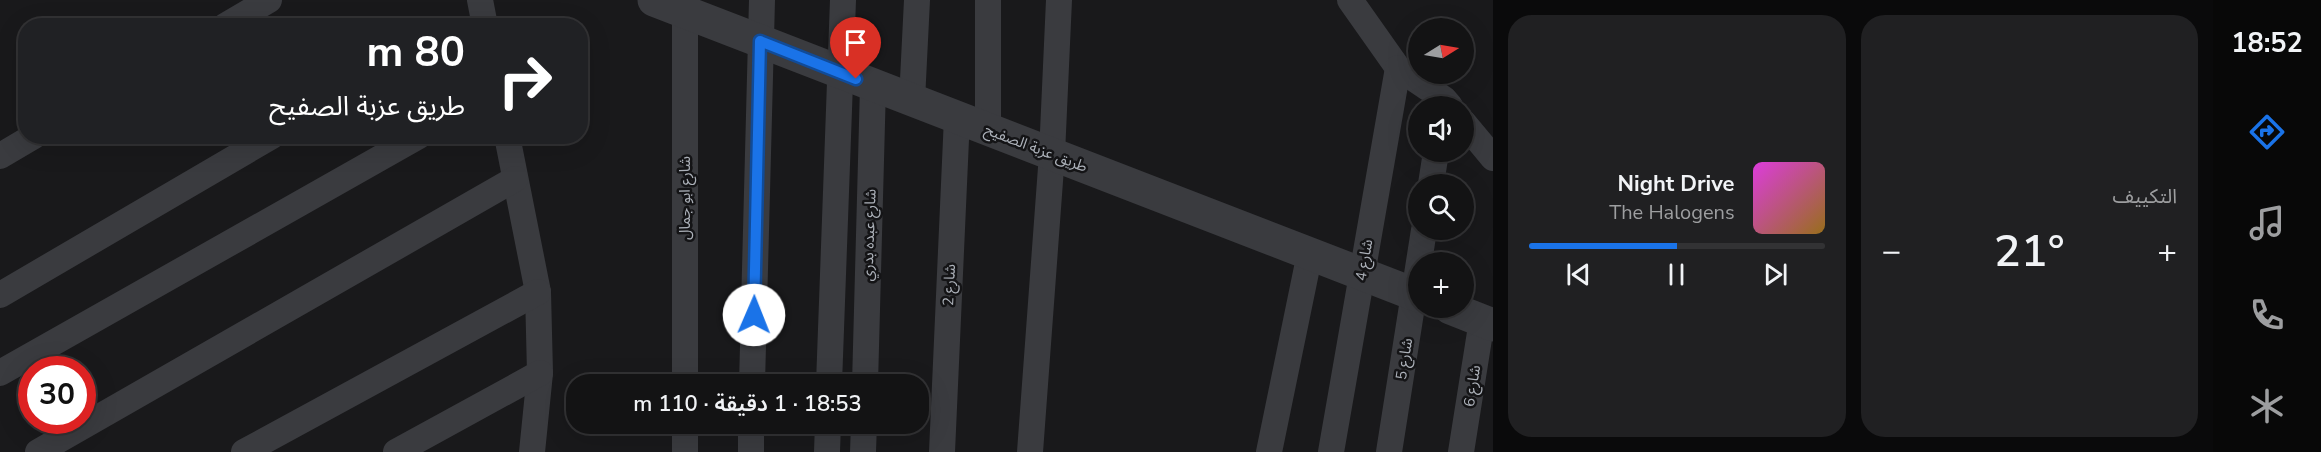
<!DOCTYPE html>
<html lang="ar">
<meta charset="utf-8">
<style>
body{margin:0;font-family:"Nunito Sans","Noto Sans Arabic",sans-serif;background:#202022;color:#f1f3f6;direction:rtl;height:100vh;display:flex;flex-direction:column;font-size:22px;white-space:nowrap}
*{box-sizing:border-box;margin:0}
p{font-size:20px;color:#9d9ea0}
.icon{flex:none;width:33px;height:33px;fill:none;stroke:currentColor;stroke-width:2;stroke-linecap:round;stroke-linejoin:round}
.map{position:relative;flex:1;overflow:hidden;direction:ltr}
.panel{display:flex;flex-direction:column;gap:15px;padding:15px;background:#0a0a0b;width:720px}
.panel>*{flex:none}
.guide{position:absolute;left:18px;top:18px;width:570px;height:126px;border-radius:24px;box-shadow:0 6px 24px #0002,0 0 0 2px #323234;direction:rtl;background:#202124;color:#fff;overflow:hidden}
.needle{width:39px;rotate:79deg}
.tools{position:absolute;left:1408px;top:18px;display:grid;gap:12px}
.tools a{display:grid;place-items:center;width:66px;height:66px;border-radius:50%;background:#131314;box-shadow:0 6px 24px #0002,0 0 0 2px #323234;font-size:30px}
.speed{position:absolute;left:18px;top:356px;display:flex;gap:12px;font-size:30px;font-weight:700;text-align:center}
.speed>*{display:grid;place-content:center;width:78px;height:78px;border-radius:50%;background:#131314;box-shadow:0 6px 24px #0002,0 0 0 2px #323234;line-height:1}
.speed .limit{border:9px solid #d22;background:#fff;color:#111}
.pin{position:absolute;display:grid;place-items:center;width:51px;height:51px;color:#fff;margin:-62px -26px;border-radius:50% 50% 50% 0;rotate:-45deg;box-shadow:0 0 6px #0007}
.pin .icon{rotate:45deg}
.me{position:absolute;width:66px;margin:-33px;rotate:1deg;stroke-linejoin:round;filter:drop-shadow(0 0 4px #0008)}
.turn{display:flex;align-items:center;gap:21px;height:126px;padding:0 24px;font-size:27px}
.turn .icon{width:78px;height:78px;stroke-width:2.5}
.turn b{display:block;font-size:42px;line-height:51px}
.big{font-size:45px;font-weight:600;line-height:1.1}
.panel .widget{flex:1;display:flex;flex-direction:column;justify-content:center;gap:9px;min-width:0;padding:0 21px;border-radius:24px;background:#202022}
.song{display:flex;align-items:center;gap:18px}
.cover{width:72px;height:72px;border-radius:9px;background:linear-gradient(135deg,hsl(300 70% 55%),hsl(40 70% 35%))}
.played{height:6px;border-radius:3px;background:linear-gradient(90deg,#1a73e8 50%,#323234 50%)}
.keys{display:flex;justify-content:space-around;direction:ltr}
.heat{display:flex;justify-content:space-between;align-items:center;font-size:33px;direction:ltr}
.panel .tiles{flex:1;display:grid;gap:15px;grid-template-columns:repeat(2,1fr)}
.trip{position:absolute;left:566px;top:374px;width:363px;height:60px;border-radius:24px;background:#131314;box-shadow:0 6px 24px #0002,0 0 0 2px #323234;font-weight:600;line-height:60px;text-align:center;direction:rtl}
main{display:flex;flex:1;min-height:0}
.tab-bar{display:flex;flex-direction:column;width:108px;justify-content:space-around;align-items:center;background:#080808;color:#9d9ea0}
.tab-bar .icon{width:42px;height:42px}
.tab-bar .current{color:#1a73e8}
.tab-bar b{font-size:27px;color:#f1f3f6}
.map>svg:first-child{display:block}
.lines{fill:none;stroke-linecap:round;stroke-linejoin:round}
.minor{stroke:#3a3b3f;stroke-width:26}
.tertiary{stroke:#3a3b3f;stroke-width:33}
.route-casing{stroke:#114b97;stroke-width:15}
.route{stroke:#1a73e8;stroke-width:10}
.labels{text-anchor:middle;stroke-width:5;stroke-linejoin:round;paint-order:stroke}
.street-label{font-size:15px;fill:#acb1b9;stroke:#141416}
</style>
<main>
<nav class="tab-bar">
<b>18:52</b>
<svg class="icon current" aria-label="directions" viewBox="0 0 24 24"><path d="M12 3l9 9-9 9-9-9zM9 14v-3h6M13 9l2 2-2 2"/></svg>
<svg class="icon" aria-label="music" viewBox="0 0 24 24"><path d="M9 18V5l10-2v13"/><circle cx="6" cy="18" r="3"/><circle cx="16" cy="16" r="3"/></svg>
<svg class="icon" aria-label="phone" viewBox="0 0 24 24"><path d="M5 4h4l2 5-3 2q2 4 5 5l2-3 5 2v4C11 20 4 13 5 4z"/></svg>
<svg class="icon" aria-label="climate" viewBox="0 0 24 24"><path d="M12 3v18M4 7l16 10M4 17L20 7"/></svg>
</nav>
<section class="panel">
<div class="tiles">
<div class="widget"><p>التكييف</p>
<div class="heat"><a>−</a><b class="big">21°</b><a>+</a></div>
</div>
<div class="widget">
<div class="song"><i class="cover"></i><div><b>Night Drive</b><p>The Halogens</p></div></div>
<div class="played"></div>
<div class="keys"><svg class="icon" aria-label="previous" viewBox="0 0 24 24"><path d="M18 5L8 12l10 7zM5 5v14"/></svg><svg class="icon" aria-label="pause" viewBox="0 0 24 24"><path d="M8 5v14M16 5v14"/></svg><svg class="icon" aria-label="next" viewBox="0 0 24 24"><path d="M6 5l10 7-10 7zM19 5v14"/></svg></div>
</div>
</div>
</section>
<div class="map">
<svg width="1493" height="452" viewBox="0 0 1493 452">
<rect width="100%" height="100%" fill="#19191b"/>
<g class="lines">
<!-- minor -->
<g class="minor">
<path d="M480 0 485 26"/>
<path d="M1350 0 1398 68 1444 99 1450 106"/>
<path d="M685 12V384"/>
<path d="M225 26 269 0"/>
<path d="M912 100 917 0"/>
<path d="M1464 123 1493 158"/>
<path d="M988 129V0"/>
<path d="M507 136 538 292 540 373 532 452"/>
<path d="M0 156 34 136"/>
<path d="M1431 184 1436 152"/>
<path d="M0 295 272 136"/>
<path d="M0 373 419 136"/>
<path d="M752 384 762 0"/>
<path d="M829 384 843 0"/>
<path d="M865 384 873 86"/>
<path d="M685 423V452"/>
<path d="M38 452 515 179"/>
<path d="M244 452 538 292"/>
<path d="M396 452 540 373"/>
<path d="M751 452V423"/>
<path d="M827 452 828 423"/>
<path d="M863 452 864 423"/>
<path d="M942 452 957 117"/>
<path d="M1030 452 1052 154 1059 0"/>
<path d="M1269 452 1310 253"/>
<path d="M1331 452 1398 68"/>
<path d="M1389 452 1424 230"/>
<path d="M1461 452 1482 320"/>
</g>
<!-- tertiary -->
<g class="tertiary">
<path d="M654 0 1419 296"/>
<path d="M1450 308 1493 325"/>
</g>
</g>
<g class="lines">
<!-- route casing -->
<g class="route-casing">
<path id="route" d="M754 315 760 41 856 79"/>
</g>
<!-- route -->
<use href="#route" class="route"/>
</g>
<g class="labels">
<!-- street labels -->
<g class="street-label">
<text transform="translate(1036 148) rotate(21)" y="5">طريق عزبة الصفيح</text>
<text transform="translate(685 198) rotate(-90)" y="5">شارع ابو جمال</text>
<text transform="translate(869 235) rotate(-88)" y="5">شارع عبده بدري</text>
<text transform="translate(1364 260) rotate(-80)" y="5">شارع 4</text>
<text transform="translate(949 285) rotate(-87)" y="5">شارع 2</text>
<text transform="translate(1404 359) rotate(-81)" y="5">شارع 5</text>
<text transform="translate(1472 386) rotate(-81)" y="5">شارع 6</text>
</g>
</g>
</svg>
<div class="tools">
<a><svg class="needle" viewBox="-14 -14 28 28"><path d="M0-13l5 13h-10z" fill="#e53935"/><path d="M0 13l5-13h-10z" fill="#9d9ea0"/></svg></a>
<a><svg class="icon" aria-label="sound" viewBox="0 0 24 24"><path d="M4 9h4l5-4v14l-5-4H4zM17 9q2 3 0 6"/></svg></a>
<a><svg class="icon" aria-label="search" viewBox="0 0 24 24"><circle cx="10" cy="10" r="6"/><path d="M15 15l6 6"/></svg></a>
<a>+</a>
</div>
<div class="speed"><div class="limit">30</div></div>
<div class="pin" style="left:856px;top:79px;background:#d93025"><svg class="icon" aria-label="arrive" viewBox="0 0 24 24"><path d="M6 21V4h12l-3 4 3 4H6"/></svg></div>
<svg class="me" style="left:754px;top:315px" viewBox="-20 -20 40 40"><circle r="19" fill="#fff"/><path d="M0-13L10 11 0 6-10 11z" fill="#1a73e8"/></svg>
<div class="trip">18:53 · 1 دقيقة · 110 m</div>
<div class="guide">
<div class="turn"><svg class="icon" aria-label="right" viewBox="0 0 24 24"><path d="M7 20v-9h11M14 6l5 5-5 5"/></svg><div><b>80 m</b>طريق عزبة الصفيح</div></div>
</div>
</div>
</main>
